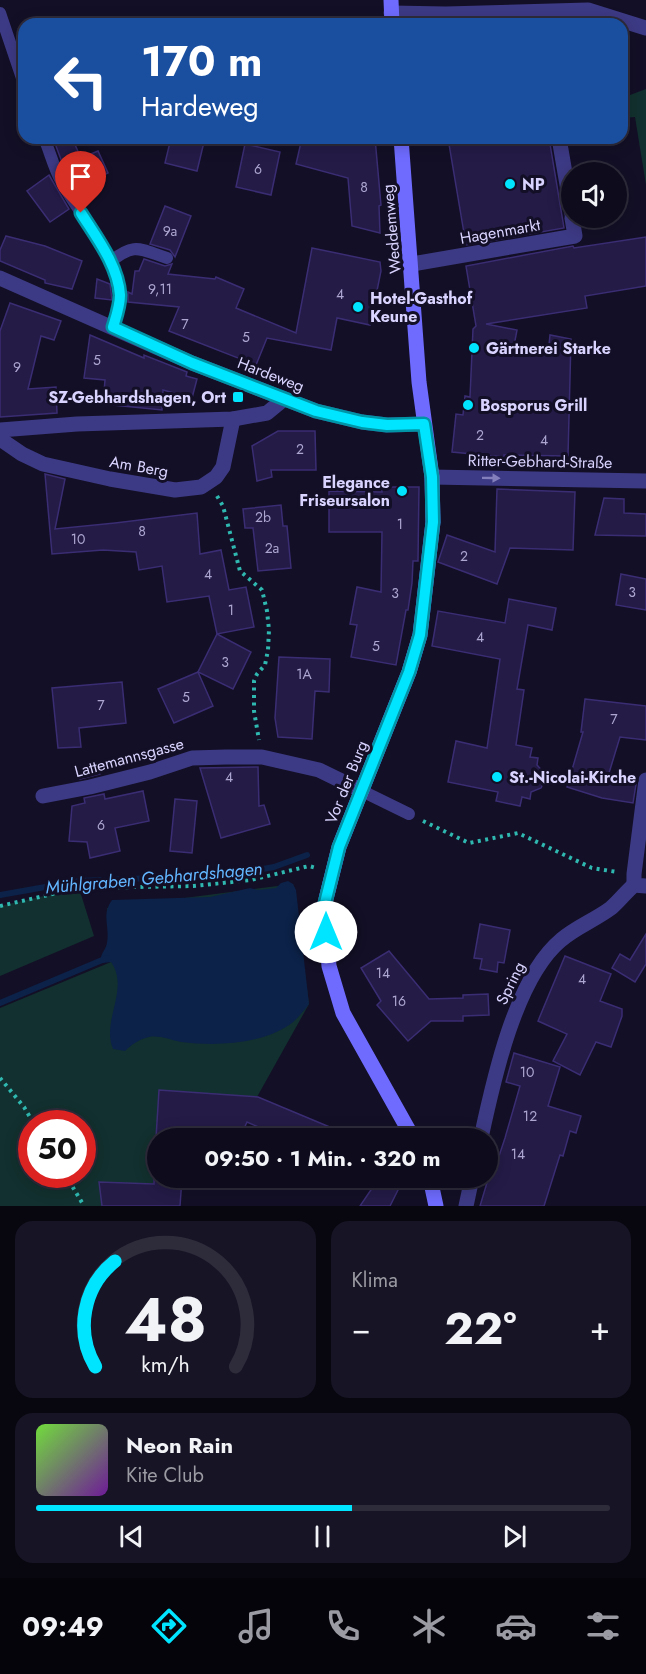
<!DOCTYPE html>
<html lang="de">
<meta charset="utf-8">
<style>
body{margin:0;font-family:Jost,sans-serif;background:#171425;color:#f1f3f6;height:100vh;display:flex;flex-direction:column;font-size:22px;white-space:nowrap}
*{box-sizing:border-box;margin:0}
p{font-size:20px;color:#9b9ba3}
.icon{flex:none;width:33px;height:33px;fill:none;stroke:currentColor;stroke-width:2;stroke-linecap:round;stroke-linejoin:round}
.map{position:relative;height:1206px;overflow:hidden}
.drawer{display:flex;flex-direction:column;gap:15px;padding:15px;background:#08060f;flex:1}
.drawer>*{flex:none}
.guide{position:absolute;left:18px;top:18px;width:610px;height:126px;border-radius:18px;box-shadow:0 3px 15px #0003,0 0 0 2px #2e2b3b;background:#1a4fa0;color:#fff;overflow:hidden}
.controls{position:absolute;left:561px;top:162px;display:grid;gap:12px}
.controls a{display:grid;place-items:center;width:66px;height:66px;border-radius:50%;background:#0e0b1c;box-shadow:0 3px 15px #0003,0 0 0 2px #2e2b3b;font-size:30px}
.speed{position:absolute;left:18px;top:1110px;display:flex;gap:12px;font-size:30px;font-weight:700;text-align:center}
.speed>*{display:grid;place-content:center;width:78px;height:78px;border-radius:50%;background:#0e0b1c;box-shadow:0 3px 15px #0003,0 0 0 2px #2e2b3b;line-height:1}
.speed .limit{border:9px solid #d22;background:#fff;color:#111}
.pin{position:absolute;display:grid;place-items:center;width:51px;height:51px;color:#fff;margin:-62px -26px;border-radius:50% 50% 50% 0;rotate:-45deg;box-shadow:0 0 6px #0007}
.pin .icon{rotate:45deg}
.me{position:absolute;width:66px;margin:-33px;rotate:0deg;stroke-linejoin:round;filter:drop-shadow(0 0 4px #0008)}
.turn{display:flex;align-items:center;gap:21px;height:126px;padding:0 24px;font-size:27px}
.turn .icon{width:78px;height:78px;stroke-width:2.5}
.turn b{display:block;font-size:42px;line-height:51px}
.big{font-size:45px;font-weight:700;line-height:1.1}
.drawer .card{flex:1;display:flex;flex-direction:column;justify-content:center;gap:9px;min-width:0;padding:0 21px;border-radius:18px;background:#171425}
.drawer .dial{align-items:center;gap:0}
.dial svg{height:156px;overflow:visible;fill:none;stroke:#2e2b3b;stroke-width:7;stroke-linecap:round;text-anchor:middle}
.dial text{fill:#f1f3f6;stroke:none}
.song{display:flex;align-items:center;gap:18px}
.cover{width:72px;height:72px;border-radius:9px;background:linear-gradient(135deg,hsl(100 70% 55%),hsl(280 70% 35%))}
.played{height:6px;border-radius:3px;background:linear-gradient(90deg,#00e5ff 55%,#2e2b3b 55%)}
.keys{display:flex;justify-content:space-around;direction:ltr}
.heat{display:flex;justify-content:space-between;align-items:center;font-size:33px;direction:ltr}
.drawer .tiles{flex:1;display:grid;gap:15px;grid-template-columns:1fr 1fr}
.card:last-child{grid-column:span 2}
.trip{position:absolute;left:147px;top:1128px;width:351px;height:60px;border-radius:30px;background:#0e0b1c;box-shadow:0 3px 15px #0003,0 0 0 2px #2e2b3b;font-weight:700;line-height:60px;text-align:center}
.tabs{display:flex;height:96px;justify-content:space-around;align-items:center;background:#06040b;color:#9b9ba3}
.tabs .icon{width:42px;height:42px}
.tabs .selected{color:#00e5ff}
.tabs b{font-size:27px;color:#f1f3f6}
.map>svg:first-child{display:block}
.green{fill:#12302f;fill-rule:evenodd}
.water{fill:#0c2248}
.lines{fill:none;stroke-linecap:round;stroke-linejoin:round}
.stream{stroke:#0c2248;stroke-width:6}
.building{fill:#241b47;stroke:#3b2d73;stroke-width:1.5}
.path{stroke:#2fb8b0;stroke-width:4;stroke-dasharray:3 4.5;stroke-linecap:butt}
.service{stroke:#3d3a85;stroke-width:12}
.pedestrian{stroke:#3d3a85;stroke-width:15}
.minor{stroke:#3d3a85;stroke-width:15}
.secondary{stroke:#6f6bff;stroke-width:15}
.oneway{fill:#837fbc}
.route-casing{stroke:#0095a6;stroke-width:15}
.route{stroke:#00e5ff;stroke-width:10}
.poi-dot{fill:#00e5ff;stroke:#130f26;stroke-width:2}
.labels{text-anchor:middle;stroke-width:6;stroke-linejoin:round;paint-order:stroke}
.number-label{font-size:14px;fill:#aca6d1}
.poi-label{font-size:16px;font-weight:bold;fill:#d9d4ff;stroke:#130f26;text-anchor:start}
.street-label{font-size:16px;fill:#d9d4ff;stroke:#130f26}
.water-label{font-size:18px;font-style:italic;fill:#62b6ff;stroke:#130f26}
</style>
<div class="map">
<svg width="646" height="1206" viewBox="0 0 646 1206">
<rect width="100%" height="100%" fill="#130f26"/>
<!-- green -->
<g class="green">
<path d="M646 89V185L635 117 623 118 622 98Z"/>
<path d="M293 884 309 1004 257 1097 160 1090 153 1184 100 1182 102 1206H0V1008L111 962 107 908ZM32 1124H82V1174H32Z"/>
<path d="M79 888 94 936 0 976V906Z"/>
</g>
<!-- water -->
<path class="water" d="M288 881 293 884 296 890 309 1004C302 1013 295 1022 286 1027 257 1045 213 1046 181 1042 171 1040 159 1035 149 1037 140 1039 132 1044 125 1051L113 1049C101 1021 130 989 111 962L103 963 100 961C101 953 106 949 107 943 110 926 101 915 112 900L210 897 250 888 258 890 276 888 281 883Z"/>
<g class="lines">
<!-- stream -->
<g class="stream">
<path d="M0 895 79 881 228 875 274 867 307 855"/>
<path d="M0 1003 107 958"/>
</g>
</g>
<!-- building -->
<g class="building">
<path d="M53 138H72L81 158 98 151 108 173 75 189 66 173Z"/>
<path d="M171 138H205L197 171 165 163Z"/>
<path d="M302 138H375L381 205 379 206 380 233 352 226 348 178 296 164Z"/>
<path d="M484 138H549L564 228 466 245 449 144Z"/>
<path d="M245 144 280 152 271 195 236 187Z"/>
<path d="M49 175 69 209 50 222 27 191Z"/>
<path d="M165 206 191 216 175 257 170 250 150 244Z"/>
<path d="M6 236 45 246 82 261 72 289 45 283V280L0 261V250Z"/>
<path d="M646 237V286L585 296 587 308 486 324 517 330 513 351 548 355 550 335 571 339 568 456 504 455V457L452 452 456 414 463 415 465 396 470 397 473 329 476 326 466 266 573 246 574 248Z"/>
<path d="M312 248 380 262 381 271 370 325 337 318 331 350 267 338 256 365 169 331 179 307 128 302V292L132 294 135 271H139L144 259 165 266 172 264 168 274 215 279 216 277 244 289 236 308 296 333Z"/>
<path d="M97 279 110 284 112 300 95 298Z"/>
<path d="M10 303 61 321 54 340 41 336 28 389 56 387 57 413 0 417V331Z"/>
<path d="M90 335 144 358V355L187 372 186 376 197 379 192 398 163 390 162 410 103 404 105 380 84 378Z"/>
<path d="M278 431H315L316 470H271L272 477 257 481 252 446Z"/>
<path d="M45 474 65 479 55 529 115 523 197 513 200 554 221 550 229 590 246 587 254 627 217 634 209 596 167 602 162 566 139 570 136 552 103 550 52 554Z"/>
<path d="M382 487H419L418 561H413L412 583 408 610H406L396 665 351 657 357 625 350 624 357 587 381 592 382 532H329V491L382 492Z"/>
<path d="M497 489 575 492 573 550 510 548 497 584 438 562 447 535 495 552Z"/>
<path d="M604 498 624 499V513L646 514V536L595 535Z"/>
<path d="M281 505 283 526H287L291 568 258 571 253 528H245L243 509Z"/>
<path d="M621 574 646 579V610L616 605Z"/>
<path d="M509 599 556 608 552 630 528 625 517 689 524 690 516 745 532 748 530 757 538 758 537 765 547 776 541 788 531 792 530 799 522 797 520 806 496 801 498 792 448 782 456 741 487 748 500 659 432 646 438 611 505 623Z"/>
<path d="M217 634 251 652 233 689 198 672Z"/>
<path d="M279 657 330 659 329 692 315 691 312 739 278 737 275 718Z"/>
<path d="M198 672 213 706 174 723 158 689Z"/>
<path d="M122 682 126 723 79 728 81 747 58 748 52 688Z"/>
<path d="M585 699 646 706V740L620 737 609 773 637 778 633 803 602 798 567 787 583 732H581Z"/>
<path d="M99 766 100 774 80 779 79 770Z"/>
<path d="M258 767 259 806 264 805 270 824 221 838 200 768Z"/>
<path d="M143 791 149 821 115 828 120 851 90 858 87 842 69 841 72 806 85 803 84 798 104 794 105 799Z"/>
<path d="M175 799 197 801 192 853 170 851Z"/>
<path d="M480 924 510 930 504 963 498 962 497 972 480 969 482 959 474 958Z"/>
<path d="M646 934V964L635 982 612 968 620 954 630 960Z"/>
<path d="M389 951 429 999 463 998V995L488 994 489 1015 463 1016V1021H431L408 1041 377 1005 381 1001 361 968Z"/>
<path d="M565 956 611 974 600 1001 622 1009V1016L611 1047 596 1042 580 1075 553 1061 567 1034 538 1021Z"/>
<path d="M514 1053 560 1067 548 1106 581 1116 576 1133 570 1131 563 1156 560 1155 544 1206H480L489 1176 492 1177 505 1138 520 1086 506 1082Z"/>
<path d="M159 1090 258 1097 356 1138H283L247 1122 240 1138H156Z"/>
<path d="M154 1178H182L180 1206H102L99 1182 154 1184Z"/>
<path d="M379 1178H404L390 1206H360Z"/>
</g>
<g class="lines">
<!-- path -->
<g class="path">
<path d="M217 496 223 506 240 571 262 590 267 611 269 630 268 650 265 665 257 674 254 681V711L259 740"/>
<path d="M423 821 469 843 518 833 592 868 617 872"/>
<path d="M0 906 79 888 193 886 251 880 309 866 316 868"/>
<path d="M0 1078 24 1107 34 1124"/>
<path d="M65 1174 84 1206"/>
</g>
<!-- service -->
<g class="service">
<path d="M0 13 24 84"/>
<path d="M44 138C50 152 54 168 61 181 79 215 119 256 120 296 120 307 116 317 113 327"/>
<path d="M110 262C135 242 139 249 167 258"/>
<path d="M362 791 409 814"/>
</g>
<!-- pedestrian -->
<g class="pedestrian">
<path d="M559 138 572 214"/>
<path d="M412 264 575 236 572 218"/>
<path d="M481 1138C493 1082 515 978 561 940 576 927 595 920 611 908 619 901 626 892 634 885"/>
<path d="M466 1206 472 1178"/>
</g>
<!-- minor -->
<g class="minor">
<path d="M391 13 446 14 588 10 646 28"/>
<path d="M0 278 192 363 316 411 362 422 387 425 424 424"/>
<path d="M0 430 77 424 233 419 267 413 284 399"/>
<path d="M0 439 22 454 43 464 110 479 175 490 201 487 216 477 223 467 233 419"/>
<path d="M432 477 646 481"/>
<path d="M646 780 634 874V885L646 886"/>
<path d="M43 796 90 787 150 772 192 758 226 757H262L319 770 362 791"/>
</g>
<!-- secondary -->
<g class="secondary">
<path d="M391 0 392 24"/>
<path d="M401 138 419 382 432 477 433 522 420 635 409 672 339 847 325 903 326 932 329 966 343 1013 413 1138"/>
<path d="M430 1178 436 1206"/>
</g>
</g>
<!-- one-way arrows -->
<defs><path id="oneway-solid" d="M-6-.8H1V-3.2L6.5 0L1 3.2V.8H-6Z" transform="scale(1.5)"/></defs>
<use class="oneway" href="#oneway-solid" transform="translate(491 478) rotate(1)"/>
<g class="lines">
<!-- route casing -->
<g class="route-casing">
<path id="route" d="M81 213C96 237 118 265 120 295 120 306 116 317 113 327L192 363 316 411 362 422 387 425 424 424 432 477 433 522 420 635 409 672 339 847 325 903 326 932"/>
</g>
<!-- route -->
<use href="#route" class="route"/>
</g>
<!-- markers -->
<g class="poi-dot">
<circle cx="510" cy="184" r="6"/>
<circle cx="358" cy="307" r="6"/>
<circle cx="474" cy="348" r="6"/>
<rect x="232" y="391" width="12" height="12" rx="3"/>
<circle cx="468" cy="405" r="6"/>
<circle cx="402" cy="491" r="6"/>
<circle cx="497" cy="777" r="6"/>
</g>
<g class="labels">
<!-- number labels -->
<g class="number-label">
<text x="258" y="174">6</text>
<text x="364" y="192">8</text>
<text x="170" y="236">9a</text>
<text x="160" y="294">9,11</text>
<text x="340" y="299">4</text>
<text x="185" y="329">7</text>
<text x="246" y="342">5</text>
<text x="97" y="365">5</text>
<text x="17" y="372">9</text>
<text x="480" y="440">2</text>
<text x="544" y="445">4</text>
<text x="300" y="454">2</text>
<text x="263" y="522">2b</text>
<text x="400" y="529">1</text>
<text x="142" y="536">8</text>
<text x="78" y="544">10</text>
<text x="272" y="553">2a</text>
<text x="464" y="561">2</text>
<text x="208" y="579">4</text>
<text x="632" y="597">3</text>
<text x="395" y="598">3</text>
<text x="231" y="615">1</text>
<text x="480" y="642">4</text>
<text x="376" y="651">5</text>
<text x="225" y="667">3</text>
<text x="304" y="679">1A</text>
<text x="186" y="702">5</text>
<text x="101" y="710">7</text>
<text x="614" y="724">7</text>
<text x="229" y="782">4</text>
<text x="101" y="830">6</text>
<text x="383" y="978">14</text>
<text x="582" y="984">4</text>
<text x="399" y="1006">16</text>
<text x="527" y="1077">10</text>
<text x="530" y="1121">12</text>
<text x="518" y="1159">14</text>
</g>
<!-- poi labels -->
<g class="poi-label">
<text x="522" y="190">NP</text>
<text x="370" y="304">Hotel-Gasthof<tspan x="370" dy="18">Keune</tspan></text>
<text x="486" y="354">Gärtnerei Starke</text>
<text x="226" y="403" text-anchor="end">SZ-Gebhardshagen, Ort</text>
<text x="480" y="411">Bosporus Grill</text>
<text x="390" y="488" text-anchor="end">Elegance<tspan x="390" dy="18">Friseursalon</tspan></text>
<text x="509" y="783">St.-Nicolai-Kirche</text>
</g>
<!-- street labels -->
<g class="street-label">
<text transform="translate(391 229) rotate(-95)" y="6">Weddemweg</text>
<text transform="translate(500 231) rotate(-10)" y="6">Hagenmarkt</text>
<text transform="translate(271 374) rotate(21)" y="6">Hardeweg</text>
<text transform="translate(540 461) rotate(1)" y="6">Ritter-Gebhard-Straße</text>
<text transform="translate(139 466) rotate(10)" y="6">Am Berg</text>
<text transform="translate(129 757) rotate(-15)" y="6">Lattemannsgasse</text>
<text transform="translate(346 782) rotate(-68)" y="6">Vor der Burg</text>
<text transform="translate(510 983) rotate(-64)" y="6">Spring</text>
</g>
<!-- water labels -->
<g class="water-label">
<text transform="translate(154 878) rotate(-5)" y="6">Mühlgraben Gebhardshagen</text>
</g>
</g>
</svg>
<div class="controls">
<a><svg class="icon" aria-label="sound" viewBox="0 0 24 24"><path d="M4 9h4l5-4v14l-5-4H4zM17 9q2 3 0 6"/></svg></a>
</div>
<div class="speed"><div class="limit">50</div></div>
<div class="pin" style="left:81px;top:213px;background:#d93025"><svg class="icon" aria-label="arrive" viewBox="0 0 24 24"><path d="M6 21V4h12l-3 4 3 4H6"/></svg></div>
<svg class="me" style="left:326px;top:932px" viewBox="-20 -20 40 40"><circle r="19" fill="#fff"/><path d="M0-13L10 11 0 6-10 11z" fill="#00e5ff"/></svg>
<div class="trip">09:50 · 1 Min. · 320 m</div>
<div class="guide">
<div class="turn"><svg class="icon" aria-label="left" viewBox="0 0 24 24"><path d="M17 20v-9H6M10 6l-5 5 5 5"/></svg><div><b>170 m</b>Hardeweg</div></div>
</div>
</div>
<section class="drawer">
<div class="tiles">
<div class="card dial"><svg viewBox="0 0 100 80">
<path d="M14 69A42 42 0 1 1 86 69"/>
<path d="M14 69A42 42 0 0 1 24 15" stroke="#00e5ff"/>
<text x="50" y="56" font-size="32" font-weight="700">48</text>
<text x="50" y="72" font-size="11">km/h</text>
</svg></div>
<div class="card"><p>Klima</p>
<div class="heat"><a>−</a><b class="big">22°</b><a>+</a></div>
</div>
<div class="card">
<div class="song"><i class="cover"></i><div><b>Neon Rain</b><p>Kite Club</p></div></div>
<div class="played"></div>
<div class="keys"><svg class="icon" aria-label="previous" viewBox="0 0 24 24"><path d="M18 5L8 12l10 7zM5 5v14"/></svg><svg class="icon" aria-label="pause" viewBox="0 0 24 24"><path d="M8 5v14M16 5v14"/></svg><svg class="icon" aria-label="next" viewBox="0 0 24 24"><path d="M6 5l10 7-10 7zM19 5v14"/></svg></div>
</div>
</div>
</section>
<nav class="tabs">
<b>09:49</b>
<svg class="icon selected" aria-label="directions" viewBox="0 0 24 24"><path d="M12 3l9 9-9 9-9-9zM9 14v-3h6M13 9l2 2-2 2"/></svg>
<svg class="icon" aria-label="music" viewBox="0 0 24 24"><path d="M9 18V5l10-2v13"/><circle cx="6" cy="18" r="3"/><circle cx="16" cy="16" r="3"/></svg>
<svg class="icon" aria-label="phone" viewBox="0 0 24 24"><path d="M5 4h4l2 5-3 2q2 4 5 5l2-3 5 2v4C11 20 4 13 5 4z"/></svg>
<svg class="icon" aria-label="climate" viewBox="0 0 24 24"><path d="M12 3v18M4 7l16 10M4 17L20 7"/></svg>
<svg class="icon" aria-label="car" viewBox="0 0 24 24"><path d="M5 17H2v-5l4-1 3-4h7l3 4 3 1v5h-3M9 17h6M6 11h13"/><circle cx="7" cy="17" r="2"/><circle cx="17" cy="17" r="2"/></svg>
<svg class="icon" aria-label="filters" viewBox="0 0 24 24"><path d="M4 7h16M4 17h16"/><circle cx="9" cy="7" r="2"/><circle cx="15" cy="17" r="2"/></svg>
</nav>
